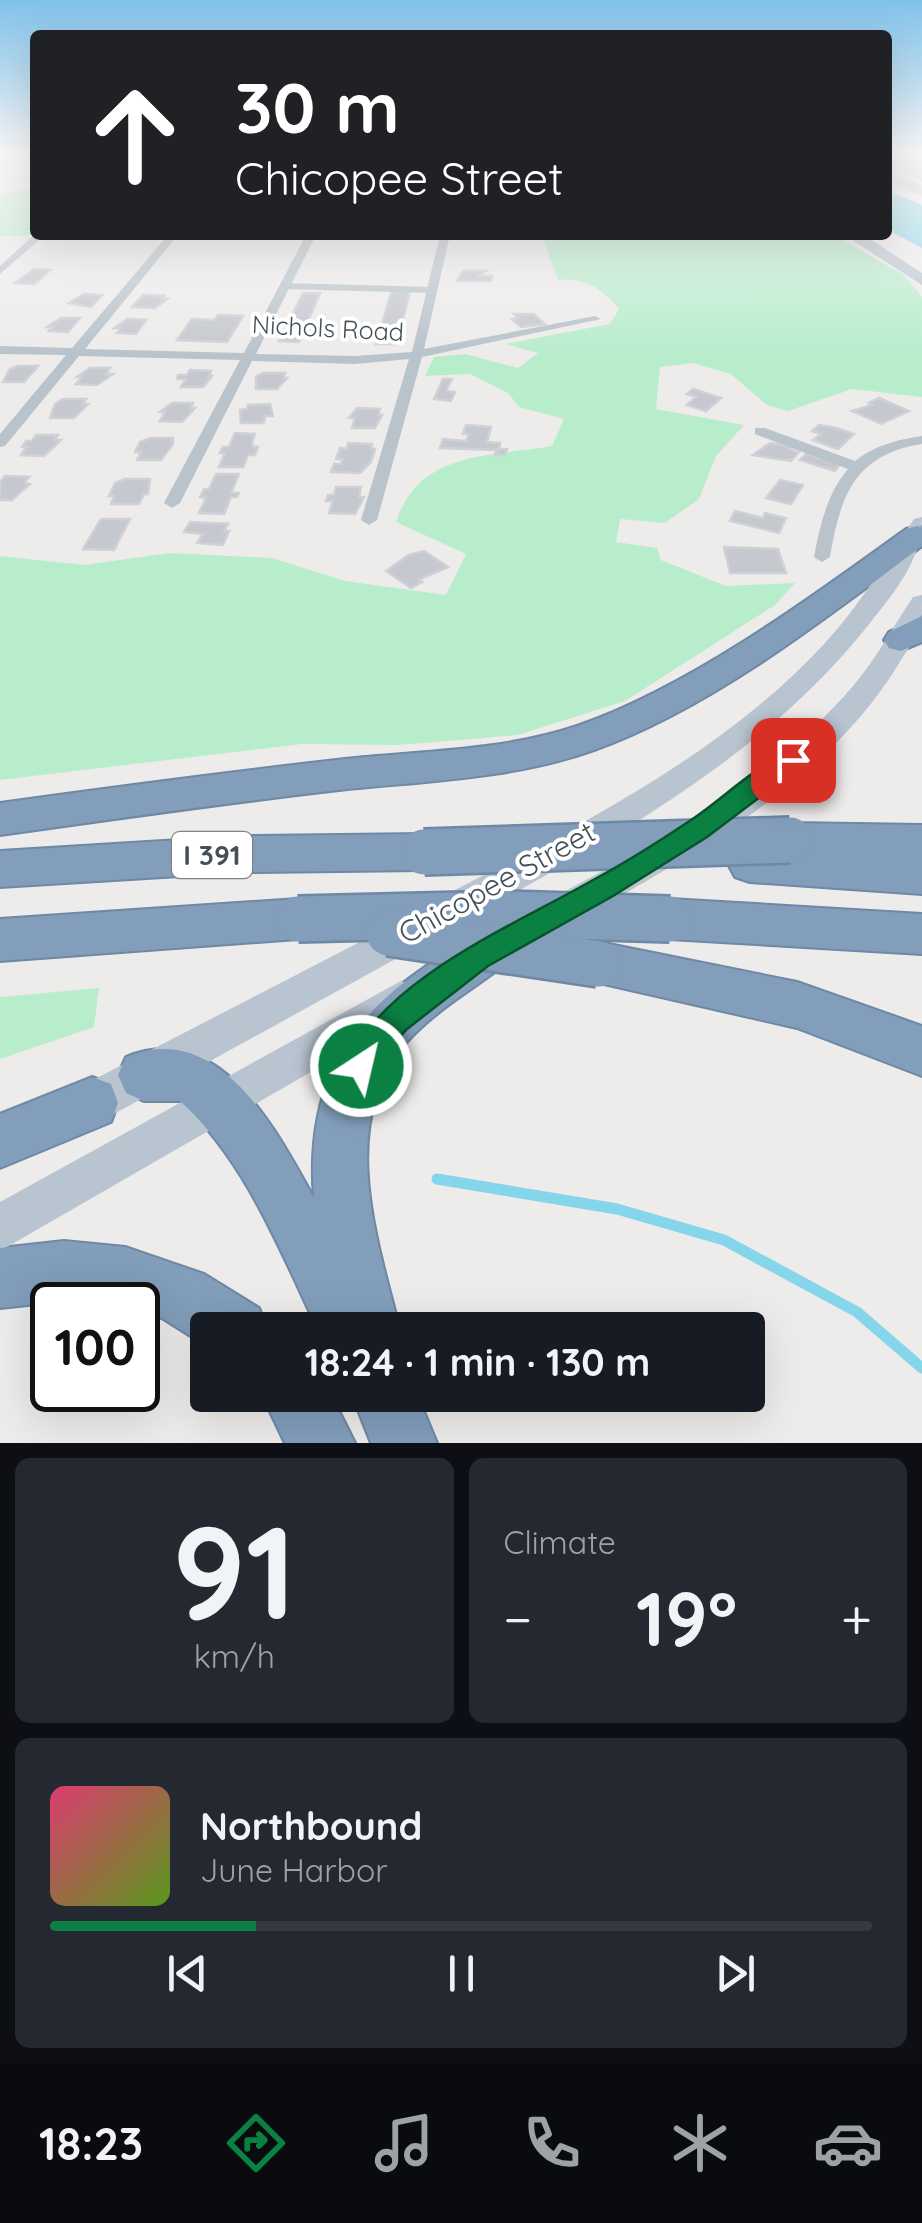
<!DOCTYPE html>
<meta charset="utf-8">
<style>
body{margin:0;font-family:Quicksand,sans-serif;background:#242831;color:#f1f3f6;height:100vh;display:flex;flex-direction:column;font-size:38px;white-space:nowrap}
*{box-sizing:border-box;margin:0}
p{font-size:32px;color:#9ea1a6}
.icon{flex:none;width:55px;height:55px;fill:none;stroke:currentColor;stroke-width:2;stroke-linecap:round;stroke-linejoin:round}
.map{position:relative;height:1443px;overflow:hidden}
.drawer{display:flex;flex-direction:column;gap:15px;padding:15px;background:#0d0f14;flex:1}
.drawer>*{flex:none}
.hud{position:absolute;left:30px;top:30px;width:862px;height:210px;border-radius:10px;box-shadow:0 10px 40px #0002;background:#202124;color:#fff;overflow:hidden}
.speed{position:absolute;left:30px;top:1282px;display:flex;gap:20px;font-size:50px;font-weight:700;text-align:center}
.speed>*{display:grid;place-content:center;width:130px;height:130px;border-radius:50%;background:#171b24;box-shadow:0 10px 40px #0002;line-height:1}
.speed .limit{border:5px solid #111;border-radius:15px;background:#fff;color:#111}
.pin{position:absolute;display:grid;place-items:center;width:85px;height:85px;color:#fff;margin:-42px;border-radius:20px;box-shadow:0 5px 15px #0006}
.me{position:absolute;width:110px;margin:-55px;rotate:35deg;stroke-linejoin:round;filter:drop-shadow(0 0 8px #0008)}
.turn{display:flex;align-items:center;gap:35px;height:210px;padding:0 40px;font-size:45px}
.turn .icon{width:130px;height:130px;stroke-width:2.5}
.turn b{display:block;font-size:70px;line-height:85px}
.big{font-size:75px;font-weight:700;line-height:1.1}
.drawer .tile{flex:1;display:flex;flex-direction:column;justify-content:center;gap:15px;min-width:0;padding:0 35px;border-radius:15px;background:#242831}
.drawer .dial{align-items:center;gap:0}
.dial b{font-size:130px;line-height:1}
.song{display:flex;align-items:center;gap:30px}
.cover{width:120px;height:120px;border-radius:15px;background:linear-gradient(135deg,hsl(340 70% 55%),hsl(90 70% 35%))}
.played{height:10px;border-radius:5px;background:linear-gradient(90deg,#0b8043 25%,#363941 25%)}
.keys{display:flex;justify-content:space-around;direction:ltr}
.heat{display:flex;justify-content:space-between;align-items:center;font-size:55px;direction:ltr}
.drawer .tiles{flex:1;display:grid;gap:15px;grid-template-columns:1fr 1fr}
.tile:last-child{grid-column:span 2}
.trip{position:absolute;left:190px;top:1312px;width:575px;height:100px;border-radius:10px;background:#171b24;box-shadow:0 10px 40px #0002;font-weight:700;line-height:100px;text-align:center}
.menu{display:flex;height:160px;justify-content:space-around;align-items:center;background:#090b0e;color:#9ea1a6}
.menu .icon{width:70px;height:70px}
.menu .selected{color:#0b8043}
.menu b{font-size:45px;color:#f1f3f6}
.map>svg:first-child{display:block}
.green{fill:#b8edcc}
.water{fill:#85d6ea}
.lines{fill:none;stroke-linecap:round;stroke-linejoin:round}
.stream{stroke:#85d6ea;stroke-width:11}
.building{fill:#c5c8ce;stroke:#cfd1d7;stroke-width:2.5}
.motorway-casing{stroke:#6e89a6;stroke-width:4}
.service-far1{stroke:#b9c3cb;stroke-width:4}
.service{stroke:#b9c3cb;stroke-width:6}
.minor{fill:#b9c3cb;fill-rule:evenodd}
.secondary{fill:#b8c4d0;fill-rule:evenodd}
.motorway{fill:#829ebb;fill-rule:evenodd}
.motorway-bridge-casing{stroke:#6e89a6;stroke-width:50;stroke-linecap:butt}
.motorway-bridge{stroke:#829ebb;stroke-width:45}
.route{fill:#0b8043;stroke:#07532c;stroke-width:2.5}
.labels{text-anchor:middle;stroke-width:8;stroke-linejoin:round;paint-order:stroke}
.far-street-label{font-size:25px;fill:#444f58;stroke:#fff}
.shield{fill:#fff;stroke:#7c848a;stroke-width:2.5}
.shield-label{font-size:28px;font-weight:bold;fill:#444f58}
.street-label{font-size:30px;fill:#444f58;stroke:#fff}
</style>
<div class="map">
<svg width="922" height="1443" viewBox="0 0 922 1443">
<rect width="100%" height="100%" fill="#eeebeb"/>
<!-- green -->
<g class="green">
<path d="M30 188 35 189V230L27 236H0V196Z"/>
<path d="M537 235H833L904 275 922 297V397L852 389 788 411 767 405 731 374 693 363 660 367 656 409 744 425 716 456 699 499 665 523 620 519 616 542 657 548 661 560 726 586 795 583 775 605 625 701 518 735 398 745 302 744 0 780V556L84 565 169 553 272 558 345 581 446 595 466 554 396 522C419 451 488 457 552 446L564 419 519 407 508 393 470 374 425 376 434 357 465 354 518 368 538 353 505 344 610 324 619 309C600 288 587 278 558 280L543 240Z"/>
<path d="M99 988 94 1027 0 1059V997Z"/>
</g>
<!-- water -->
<path class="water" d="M888 191 922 205V248L888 230Z"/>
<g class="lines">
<!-- stream -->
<path class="stream" d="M437 1179 617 1209 724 1240 857 1312 922 1368"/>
</g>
<!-- building -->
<g class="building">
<path d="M888 153 922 161V176L903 170 890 172 922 186V195L888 182V171L901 169 888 164 894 160Z"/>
<path d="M34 269 50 270 34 284 15 283Z"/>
<path d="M463 271H486L479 276H492L491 281H457Z"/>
<path d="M392 290 410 291 397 344H376Z"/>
<path d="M303 293H320L299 342 279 341Z"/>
<path d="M84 294 102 295 91 307 69 303Z"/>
<path d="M143 295 164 296 162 299H167L155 308 132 307Z"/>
<path d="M514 314H534L545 324 521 327 512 319 518 318Z"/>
<path d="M218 315 243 316 227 342 177 340 192 319 215 320Z"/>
<path d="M61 318H80L68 332 49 331 53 327H47Z"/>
<path d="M127 319 146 320 136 334 117 333 121 328H115Z"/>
<path d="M18 366H38L24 382H3L10 369Z"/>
<path d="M90 368H110L106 374H113L97 385 76 384 82 377H77Z"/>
<path d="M190 370 211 371 209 376H212L203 387H181L186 379H177L178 375H187Z"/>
<path d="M263 373H285L283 378H287L277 389H256V377Z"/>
<path d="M443 379H452L446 391 455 392 451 401 434 399Z"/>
<path d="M693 389 721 398 706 411 687 405 696 397 687 394Z"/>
<path d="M879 398 909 411 881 424 852 411 872 405 869 403Z"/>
<path d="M63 399H86L83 404H88L74 418H50L55 404Z"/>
<path d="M172 403H193L190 408H195L182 422 160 421 165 412H160Z"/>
<path d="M270 404 273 416H265L264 423H241L240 410 247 409 248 405Z"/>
<path d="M357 408 380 409 378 415H382L375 428H352L355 418H349Z"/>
<path d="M466 425 491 427 487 442 500 443 499 449H507L505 455H495L497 450 440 448 443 439 466 441 469 434H463Z"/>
<path d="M819 425 836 428 854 434 838 449 813 440 821 434 812 431Z"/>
<path d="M235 433 255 434 252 442 253 447H258L255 455H248L243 467H219L225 453H220L223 447H229Z"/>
<path d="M36 435H58L55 440H61L44 456 21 455 27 447H22L26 441H32Z"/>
<path d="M150 438H173V444L161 460H137L141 452H135L140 442Z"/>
<path d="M348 443 372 444 371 448 375 449 371 462 360 473 331 472 334 464H341L343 459H336L340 448 347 449Z"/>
<path d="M770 443 791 446 789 449 799 452 791 461 753 455Z"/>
<path d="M806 454 840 464 835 471 800 460Z"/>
<path d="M216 474H239L231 493H239L237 497H231L224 514 199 513 206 498 200 497 204 489H209Z"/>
<path d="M5 476 29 477 24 483 30 484 12 500H0V482Z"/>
<path d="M125 479H150L148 494H144L139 504H111L114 496H109L115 483Z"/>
<path d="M780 480 803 485 791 504 766 498Z"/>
<path d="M336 487H361L359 497H364L355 514 329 513 333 501H326L328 495H334Z"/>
<path d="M735 511 763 518 765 513 786 518 779 533 730 521Z"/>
<path d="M101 519H130L114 550 83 549Z"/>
<path d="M190 522 228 524 224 531H229L223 545 197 543 203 534 184 532Z"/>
<path d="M724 547 778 549 786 573H730Z"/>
<path d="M424 551 448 567 418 580 422 582 411 588 386 571 409 555Z"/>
</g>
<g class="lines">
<!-- motorway casing -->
<g class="motorway-casing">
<g id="motorway">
<path d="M917 526 922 527V546C825 619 709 709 594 750 514 779 423 781 339 790 226 803 113 819 0 835V803C115 787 230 772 345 759 421 751 504 751 577 726 688 688 811 598 906 529Z"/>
<path d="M922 616V642L901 651 889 648 884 640 889 632Z"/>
<path d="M790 823 922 825V894L750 882 735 877 728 864 735 851 750 846 773 848 769 840 775 828Z"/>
<path d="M424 834 439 840 445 852 439 864 424 870 245 872 0 887V851L245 836Z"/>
<path d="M298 899 314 905 321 919 314 933 298 939 0 961V919Z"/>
<path d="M670 899 922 914V954L670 939 654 933 647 919 654 905Z"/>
<path d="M478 936 495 942 502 957 495 972C465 994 430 1015 405 1044 337 1124 377 1240 400 1330H318C281 1252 245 1159 180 1101H144L126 1093 118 1075 126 1057C220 1018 276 1131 314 1198 306 1100 338 1028 418 972 438 958 456 944 478 936Z"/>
<path d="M599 942 797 982 922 1026V1076L797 1028 582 979 575 964 582 949Z"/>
<path d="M92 1077 111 1084 118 1103 111 1122 0 1168V1114Z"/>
<path d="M64 1241 125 1247 204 1274 259 1308 268 1330H208V1347L162 1318 138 1310V1305L64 1301 0 1308V1248Z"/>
<path d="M262 1395H331L355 1443H285Z"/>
<path d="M352 1395H417L437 1443H371Z"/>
</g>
</g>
<!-- service-far1 -->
<path class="service-far1" d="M899 170 922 179"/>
<!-- service -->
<path class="service" d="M283 286 433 290"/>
<!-- minor -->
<g class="minor">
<path d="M35 234 45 235 0 274V266Z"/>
<path d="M168 235H178L85 349 244 353 306 235H316L256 354 355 356 412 352 440 235H450L424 349 595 316 601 319 422 357 377 520 369 525 361 520 409 359 355 364 252 361 180 503 172 508 164 503 240 360 79 356 5 446 0 447V434L66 355 0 354V346L72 348Z"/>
<path d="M755 428H765L855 461C876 445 896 440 922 436V444C855 454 840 496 830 557L822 562 814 557C820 525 827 494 848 469L755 434Z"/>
</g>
<!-- secondary -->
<g class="secondary">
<path d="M851 235H864L922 273V285L852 240Z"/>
<path d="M922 517C922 560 896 590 870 623 764 758 610 840 462 922L449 927 436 922 431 911 436 900C572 829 719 758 825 643 860 605 885 562 914 519Z"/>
<path d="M922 595C922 604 922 617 921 625 917 638 905 653 898 665 825 784 691 856 573 923L560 928 547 923 542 912 547 901C655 843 772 781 853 686 876 659 893 627 913 597Z"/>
<path d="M408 917 421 921 426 933 421 945 94 1125 79 1131 64 1125 58 1110 64 1095Z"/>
<path d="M401 981 415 986 421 999 415 1012 0 1251V1202Z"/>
</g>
<!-- motorway -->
<use href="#motorway" class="motorway"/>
<!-- motorway-bridge casing -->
<g class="motorway-bridge-casing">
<g id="motorway-bridge">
<path d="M424 852 790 840"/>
<path d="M298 919 504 914 670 919"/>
<path d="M389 933 599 964"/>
</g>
</g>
<!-- motorway-bridge -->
<use href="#motorway-bridge" class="motorway-bridge"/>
</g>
<!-- sky -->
<linearGradient id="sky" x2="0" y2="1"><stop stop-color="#80c2e9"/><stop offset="0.43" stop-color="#f7f6f6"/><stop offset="1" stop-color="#f7f6f6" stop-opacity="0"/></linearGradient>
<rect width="922" height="355" fill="url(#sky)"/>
<!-- route -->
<path class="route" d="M793 751 801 753 805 760 801 766 707 837 613 896 488 966 407 1029 388 1050 372 1077 361 1081 350 1077 346 1066C382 979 515 925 593 880 625 863 655 844 685 824 718 804 758 762 793 751Z"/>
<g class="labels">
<!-- far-street labels -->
<g class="far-street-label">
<text transform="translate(328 328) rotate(3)" y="9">Nichols Road</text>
</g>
<!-- shield labels -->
<rect class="shield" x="172" y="832" width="80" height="46" rx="8"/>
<g class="shield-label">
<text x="212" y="865">I 391</text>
</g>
<!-- street labels -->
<g class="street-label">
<text transform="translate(497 883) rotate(-29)" y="10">Chicopee Street</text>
</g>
</g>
</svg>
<div class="speed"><div class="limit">100</div></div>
<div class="pin" style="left:793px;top:760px;background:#d93025"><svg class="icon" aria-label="arrive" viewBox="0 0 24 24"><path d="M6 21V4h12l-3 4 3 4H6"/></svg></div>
<svg class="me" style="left:361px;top:1066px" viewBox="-20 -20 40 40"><circle r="17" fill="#0b8043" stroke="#fff" stroke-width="3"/><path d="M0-11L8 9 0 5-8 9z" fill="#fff"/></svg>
<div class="trip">18:24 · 1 min · 130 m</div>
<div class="hud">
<div class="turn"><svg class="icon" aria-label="ahead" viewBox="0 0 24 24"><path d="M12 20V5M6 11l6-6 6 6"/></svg><div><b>30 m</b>Chicopee Street</div></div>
</div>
</div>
<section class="drawer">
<div class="tiles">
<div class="tile dial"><b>91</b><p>km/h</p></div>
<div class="tile"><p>Climate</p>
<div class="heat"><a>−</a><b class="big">19°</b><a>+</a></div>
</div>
<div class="tile">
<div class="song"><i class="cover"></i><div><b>Northbound</b><p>June Harbor</p></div></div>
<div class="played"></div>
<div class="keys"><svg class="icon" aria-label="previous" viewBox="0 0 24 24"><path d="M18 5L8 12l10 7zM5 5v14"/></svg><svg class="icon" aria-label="pause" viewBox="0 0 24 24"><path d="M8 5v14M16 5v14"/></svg><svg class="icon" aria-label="next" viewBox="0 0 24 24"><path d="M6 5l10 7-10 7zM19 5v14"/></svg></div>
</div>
</div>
</section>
<nav class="menu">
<b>18:23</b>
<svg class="icon selected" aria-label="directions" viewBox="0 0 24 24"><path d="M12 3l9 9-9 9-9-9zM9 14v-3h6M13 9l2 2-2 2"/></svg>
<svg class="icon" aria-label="music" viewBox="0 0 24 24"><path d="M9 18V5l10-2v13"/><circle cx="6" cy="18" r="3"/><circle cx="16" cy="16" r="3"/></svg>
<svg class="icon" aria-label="phone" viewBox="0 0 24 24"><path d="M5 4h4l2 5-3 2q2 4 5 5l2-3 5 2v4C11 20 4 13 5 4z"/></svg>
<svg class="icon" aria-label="climate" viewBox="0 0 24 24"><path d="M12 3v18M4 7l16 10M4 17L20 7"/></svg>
<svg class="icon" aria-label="car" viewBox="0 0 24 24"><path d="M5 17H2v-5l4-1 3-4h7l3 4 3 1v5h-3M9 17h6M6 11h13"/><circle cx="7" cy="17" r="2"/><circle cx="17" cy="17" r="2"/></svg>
</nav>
